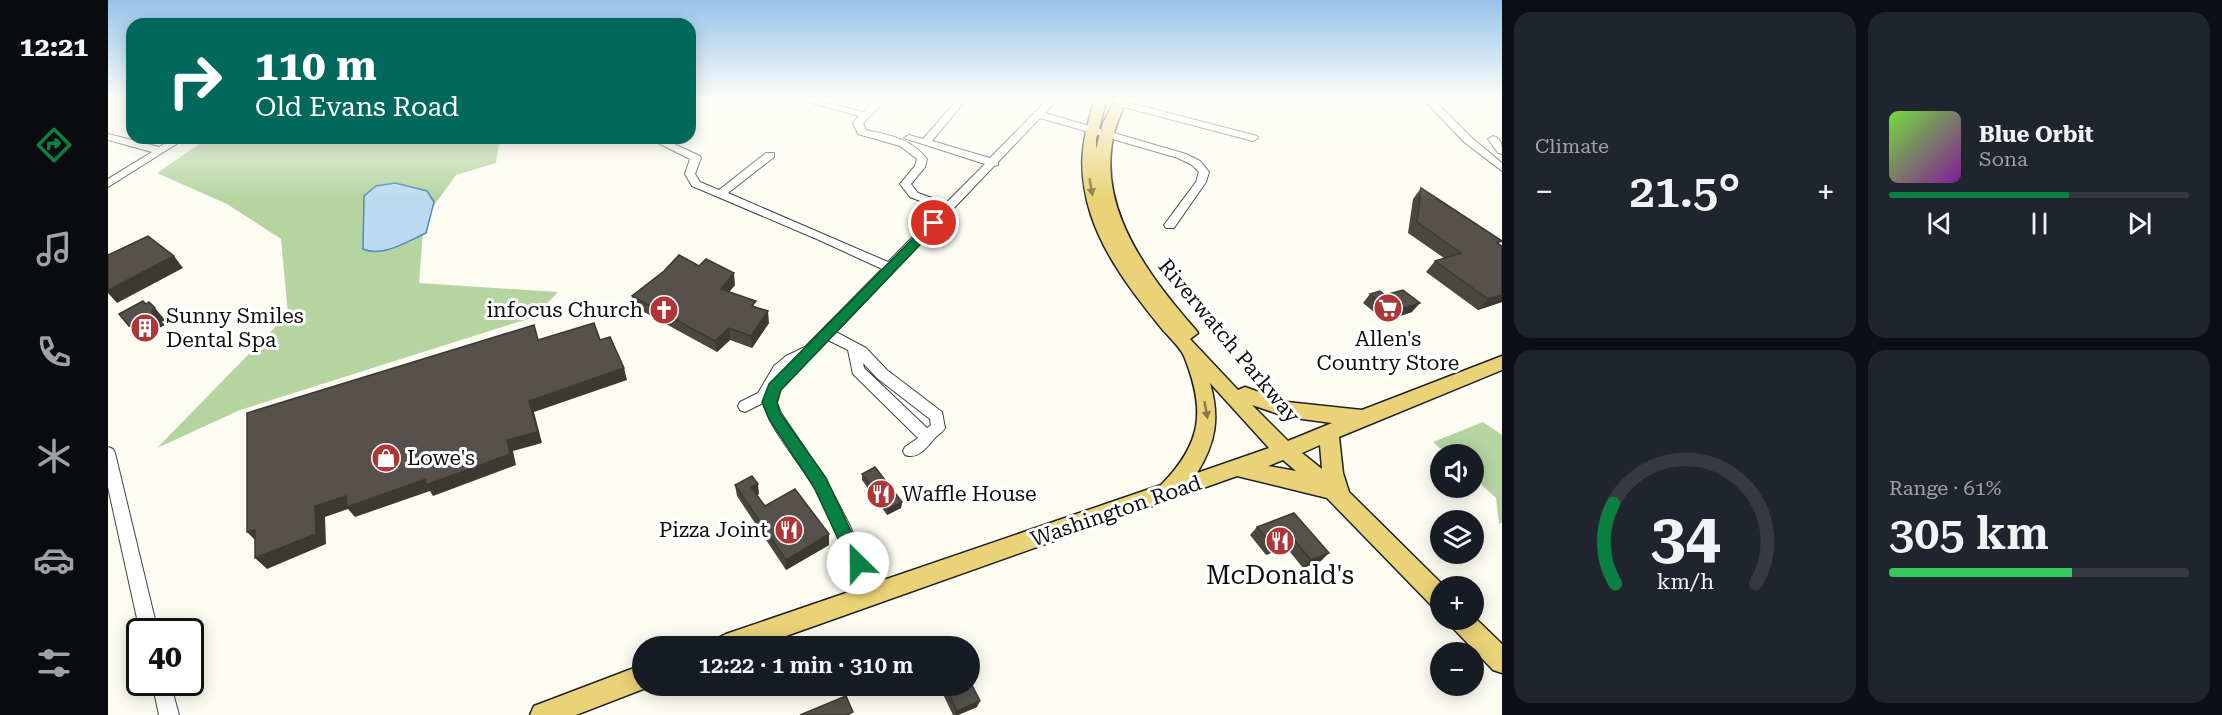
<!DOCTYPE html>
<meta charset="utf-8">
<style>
body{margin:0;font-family:"Roboto Serif",serif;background:#20242c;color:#f1f3f6;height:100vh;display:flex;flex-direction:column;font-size:22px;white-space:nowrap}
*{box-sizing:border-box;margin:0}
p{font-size:20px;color:#9ea1a6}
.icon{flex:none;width:33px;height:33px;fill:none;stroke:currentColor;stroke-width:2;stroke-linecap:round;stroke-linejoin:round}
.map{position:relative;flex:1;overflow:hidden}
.drawer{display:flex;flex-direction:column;gap:12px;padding:12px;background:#0d0f14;width:720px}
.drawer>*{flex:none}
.banner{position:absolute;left:18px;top:18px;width:570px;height:126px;border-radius:18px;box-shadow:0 3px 15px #0003;background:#00695c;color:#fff;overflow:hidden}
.tools{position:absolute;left:1322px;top:444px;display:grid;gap:12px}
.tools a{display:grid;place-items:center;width:54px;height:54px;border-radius:50%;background:#171b24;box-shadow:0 3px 15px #0003;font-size:30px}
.speed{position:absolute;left:18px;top:618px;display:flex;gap:12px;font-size:30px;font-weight:700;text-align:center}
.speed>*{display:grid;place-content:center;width:78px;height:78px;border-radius:50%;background:#171b24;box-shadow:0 3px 15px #0003;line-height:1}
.speed .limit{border:3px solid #111;border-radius:9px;background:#fff;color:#111}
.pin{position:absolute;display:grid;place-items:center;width:51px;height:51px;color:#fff;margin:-26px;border:3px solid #fff;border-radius:50%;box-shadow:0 2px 6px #0007}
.me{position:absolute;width:66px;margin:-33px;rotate:337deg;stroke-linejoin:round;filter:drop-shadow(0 0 4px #0008)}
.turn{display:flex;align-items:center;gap:21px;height:126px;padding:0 30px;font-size:27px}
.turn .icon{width:78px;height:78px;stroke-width:2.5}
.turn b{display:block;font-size:42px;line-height:51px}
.big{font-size:45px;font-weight:600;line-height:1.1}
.drawer .widget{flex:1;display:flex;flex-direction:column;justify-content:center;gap:9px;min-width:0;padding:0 21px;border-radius:18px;background:#20242c}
.drawer .dial{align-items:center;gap:0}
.dial svg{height:156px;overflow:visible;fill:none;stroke:#363941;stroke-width:7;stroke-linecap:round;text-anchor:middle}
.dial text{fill:#f1f3f6;stroke:none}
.song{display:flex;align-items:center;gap:18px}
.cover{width:72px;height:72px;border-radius:9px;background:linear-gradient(135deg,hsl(100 70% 55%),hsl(290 70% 35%))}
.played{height:6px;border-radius:3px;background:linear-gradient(90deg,#0b8043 60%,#363941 60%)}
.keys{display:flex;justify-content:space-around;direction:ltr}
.heat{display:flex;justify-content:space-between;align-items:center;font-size:33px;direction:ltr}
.charge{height:9px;border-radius:4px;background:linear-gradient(90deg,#34c759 61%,#363941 0)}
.drawer .tiles{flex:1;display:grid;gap:12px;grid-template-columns:repeat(2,1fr)}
.trip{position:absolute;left:524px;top:636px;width:348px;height:60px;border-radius:30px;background:#171b24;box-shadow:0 3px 15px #0003;font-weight:600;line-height:60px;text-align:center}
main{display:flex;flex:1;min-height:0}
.tabs{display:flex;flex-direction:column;width:108px;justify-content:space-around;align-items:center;background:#090b0e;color:#9ea1a6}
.tabs .icon{width:42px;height:42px}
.tabs .on{color:#0b8043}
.tabs b{font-size:27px;color:#f1f3f6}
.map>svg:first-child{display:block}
.forest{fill:#b5d4a0}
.water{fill:#bcdaef;stroke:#4c8cbe;stroke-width:1.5}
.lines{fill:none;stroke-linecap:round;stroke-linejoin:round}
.minor-casing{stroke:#424242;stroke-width:2}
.major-casing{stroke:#202020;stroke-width:3}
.minor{fill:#fff;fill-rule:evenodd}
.major{fill:#e9d277;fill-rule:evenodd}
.wall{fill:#4a4641}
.shaded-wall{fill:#3c3935}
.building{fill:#56514c;stroke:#3c3935;stroke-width:1.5}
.oneway{fill:#877a48}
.route{fill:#0b8043;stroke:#07532c;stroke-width:1.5}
.labels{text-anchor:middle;stroke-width:6;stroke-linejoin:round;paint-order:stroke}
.poi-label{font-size:21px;fill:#0f0f0f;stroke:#fff;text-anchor:start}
.street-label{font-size:21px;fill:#0f0f0f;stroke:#fff}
.near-poi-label{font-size:26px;fill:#0f0f0f;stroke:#fff}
</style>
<main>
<nav class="tabs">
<b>12:21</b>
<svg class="icon on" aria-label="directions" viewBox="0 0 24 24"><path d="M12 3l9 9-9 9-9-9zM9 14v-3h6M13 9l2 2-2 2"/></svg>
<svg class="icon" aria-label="music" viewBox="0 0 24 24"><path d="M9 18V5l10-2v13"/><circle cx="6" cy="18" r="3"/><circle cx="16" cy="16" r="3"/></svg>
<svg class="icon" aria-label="phone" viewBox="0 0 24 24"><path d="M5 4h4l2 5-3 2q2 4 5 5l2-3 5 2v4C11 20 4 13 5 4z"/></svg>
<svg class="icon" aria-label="climate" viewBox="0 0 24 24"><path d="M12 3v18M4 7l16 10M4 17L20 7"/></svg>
<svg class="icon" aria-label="car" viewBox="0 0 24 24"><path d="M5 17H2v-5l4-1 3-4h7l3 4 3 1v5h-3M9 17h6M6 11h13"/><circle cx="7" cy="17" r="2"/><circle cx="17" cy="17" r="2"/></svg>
<svg class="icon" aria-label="filters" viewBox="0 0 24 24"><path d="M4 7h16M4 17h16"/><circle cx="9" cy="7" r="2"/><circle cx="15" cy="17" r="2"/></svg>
</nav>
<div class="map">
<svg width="1394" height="715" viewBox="0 0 1394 715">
<rect width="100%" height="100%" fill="#fdfcf2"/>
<!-- forest -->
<g class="forest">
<path d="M100 138H392L388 163 348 175 316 219 311 283 450 292 426 317 132 410 49 448 180 314 173 239 119 204 49 173Z"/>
<path d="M1375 422 1394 435V522L1391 524 1388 498 1365 477V454H1339L1325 442Z"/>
</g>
<!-- water -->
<path class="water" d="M287 183 319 191 326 202 318 233C300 241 274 258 255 249L256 196 268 186Z"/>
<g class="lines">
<!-- minor casing -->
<g class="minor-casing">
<g id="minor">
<path d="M689 99H704L756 112 760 107 761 99H771L770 108 755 123 758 130C781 135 804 139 819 159L817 167 803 184 810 193 838 203 877 164 796 138 801 135 815 139 850 99 857 101 824 141 882 158 940 99H950L937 113 1078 154 1092 161 1101 172 1098 182 1066 228H1058L1056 225 1088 182 1091 172 1084 165 1070 158 932 118 890 162V165L886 166 728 332 758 348 779 370 834 412 837 428C834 433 830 434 826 439 819 447 810 460 797 455L795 451 797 447 810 438 745 374 740 350 720 340 672 390 669 403 673 413 717 478 741 524 773 597 770 603 764 605 758 603C741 565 727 526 707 489 691 460 665 435 655 403L637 412 632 410 630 406 632 402 650 393 666 366 678 356 697 347 774 269 711 240 584 186 577 174 582 159 540 138H553L592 156 593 158 587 174 592 182 611 190 658 153H666V157L620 193 780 262 832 209 802 197 792 184 807 166 809 159 792 146 750 134 745 123 751 116ZM755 363 769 378 822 419 823 425 819 428 756 368Z"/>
<path d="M1315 99H1325L1364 138 1394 163V171L1356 142Z"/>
<path d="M1011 100 1149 136 1150 138 1145 141 1008 105V101Z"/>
<path d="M0 134 51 147 66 138H78L0 187V179L44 152 0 140Z"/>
<path d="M1385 136C1394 138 1394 146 1394 154L1390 153 1380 139Z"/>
<path d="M0 447 5 449 7 453 50 632H32L0 487Z"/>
<path d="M44 682H62L71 715H51Z"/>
</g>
</g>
<!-- major casing -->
<g class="major-casing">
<g id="major">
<path d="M987 99H999L988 139V149L995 123 1008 99H1020C972 184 1031 265 1087 329L1090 333 1082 339 1130 390 1137 387 1179 402 1254 410 1394 356V370L1231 437 1235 473 1241 492 1336 586H1332V609L1324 606 1219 498 1129 476 650 646H606L610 638 618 634 1053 485C1094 443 1098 411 1076 356 1071 345 1057 334 1050 324 1024 292 996 255 983 215 969 170 973 143 987 99ZM1102 383 1161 448 1089 473C1108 442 1112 418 1102 383ZM1144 405 1179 417 1224 423 1180 441ZM1212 445 1214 469 1194 453ZM1175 460 1188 471 1160 466Z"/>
<path d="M1365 616 1394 644V673L1385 670 1345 628 1341 620H1365Z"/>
<path d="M534 665V686H543L468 715H422L426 706Z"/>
</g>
</g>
<!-- minor -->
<use href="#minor" class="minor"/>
<!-- major -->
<use href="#major" class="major"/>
</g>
<!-- wall -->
<g class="wall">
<path d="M1313 188 1391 244 1394 302 1370 310 1318 272 1327 261 1336 258 1300 233 1305 199Z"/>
<path d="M627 285 621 292 648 307 661 323 644 348 622 340 609 352 527 307 524 296Z"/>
<path d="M1262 294 1277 295 1304 312 1277 321 1255 303Z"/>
<path d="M754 474 794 502 793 508 779 515 754 480Z"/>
<path d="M627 485 651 494 649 495 657 506 721 545 678 570 629 496Z"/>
<path d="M1186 513 1213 561 1195 568 1178 547 1158 555 1142 535 1149 527Z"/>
<path d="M831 686H861L869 707 850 715H845Z"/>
</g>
<!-- shaded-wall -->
<g class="shaded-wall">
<path d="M66 256 75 268 9 303 0 293V290Z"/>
<path d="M626 273 627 285 614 300 613 289Z"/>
<path d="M1394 295V302L1370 310 1380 299Z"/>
<path d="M1312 303 1304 312 1277 321 1284 312Z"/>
<path d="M47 308 57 320 54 322 57 325 32 338 21 326Z"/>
<path d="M660 311 661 323 644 348 643 336Z"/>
<path d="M621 328 622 340 609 352 607 341Z"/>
<path d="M516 368 519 380 426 412 434 443 405 451 408 465 325 496 322 491 247 517 240 509 217 517 218 544 159 569 147 558 207 506 399 440 421 401Z"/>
<path d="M650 484 651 494 644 498 643 487Z"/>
<path d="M794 502 793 508 779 515 780 509Z"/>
<path d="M147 530 150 543 139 532Z"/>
<path d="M721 534V545L678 570V560Z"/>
<path d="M1185 539 1178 547 1158 555 1166 547Z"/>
<path d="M1221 553 1213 561 1195 568 1203 560Z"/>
<path d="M872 701 869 707 850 715H847L849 711Z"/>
</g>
<!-- building -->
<g class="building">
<path d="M1313 188 1394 241 1389 243 1394 246V295L1380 299 1327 261 1353 253 1309 222Z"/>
<path d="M40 236 66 256 0 290V255Z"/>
<path d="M571 255 591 266 598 259 626 273 613 289 648 301 644 306 660 311 643 336 621 328 607 341 524 296 556 271Z"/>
<path d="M1295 290 1312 303 1284 312 1262 294 1272 291 1277 295Z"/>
<path d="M35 301 38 304 41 302 47 308 44 310 47 313 21 326 11 314Z"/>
<path d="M486 323 492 340 502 337 516 368 421 401 430 432 399 440 402 454 318 485V479L239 507 238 496 207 506 208 534 147 558V530L139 532V413L426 325 430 340Z"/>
<path d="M767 467 794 502 780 509 754 474Z"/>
<path d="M644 476 650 484 643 487 657 506 687 489 721 534 678 560 627 485Z"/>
<path d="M1186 513 1221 553 1203 560 1185 539 1166 547 1149 527Z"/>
<path d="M861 679 872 701 849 711 837 686H861Z"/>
<path d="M738 696 745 712 739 715H692Z"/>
</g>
<!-- one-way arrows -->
<defs><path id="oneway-solid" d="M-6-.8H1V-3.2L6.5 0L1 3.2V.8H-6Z" transform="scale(1.5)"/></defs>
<g class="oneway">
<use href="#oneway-solid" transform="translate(983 187) rotate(80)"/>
<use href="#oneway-solid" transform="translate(1098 410) rotate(80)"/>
</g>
<!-- sky -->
<linearGradient id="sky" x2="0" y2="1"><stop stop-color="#96c3eb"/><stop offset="0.5" stop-color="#fefef9"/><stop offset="1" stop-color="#fefef9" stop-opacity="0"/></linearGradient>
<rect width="1394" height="199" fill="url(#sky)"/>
<!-- route -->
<path class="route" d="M826 220 830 221V226L673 390 669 402 672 413 718 478 758 563 756 569 750 571 744 569 706 487 661 419 654 402 661 384 822 221Z"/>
<!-- icons -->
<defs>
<g id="supermarket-disc" transform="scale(1.5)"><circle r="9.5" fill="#af3637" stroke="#fff"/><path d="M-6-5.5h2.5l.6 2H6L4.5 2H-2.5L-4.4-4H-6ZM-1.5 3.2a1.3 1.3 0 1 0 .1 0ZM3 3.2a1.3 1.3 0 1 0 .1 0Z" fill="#fff"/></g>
<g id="church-disc" transform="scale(1.5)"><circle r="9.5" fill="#af3637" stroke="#fff"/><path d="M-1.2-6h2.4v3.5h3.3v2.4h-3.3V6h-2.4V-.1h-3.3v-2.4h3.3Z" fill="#fff"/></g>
<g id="building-disc" transform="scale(1.5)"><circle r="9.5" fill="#af3637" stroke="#fff"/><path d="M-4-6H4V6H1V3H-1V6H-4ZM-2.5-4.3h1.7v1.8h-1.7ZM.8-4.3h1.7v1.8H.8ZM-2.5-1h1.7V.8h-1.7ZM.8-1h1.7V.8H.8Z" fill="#fff"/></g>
<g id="shop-disc" transform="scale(1.5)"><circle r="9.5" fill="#af3637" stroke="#fff"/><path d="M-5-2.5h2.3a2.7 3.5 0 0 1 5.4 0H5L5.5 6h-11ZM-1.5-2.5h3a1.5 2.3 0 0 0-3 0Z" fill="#fff"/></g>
<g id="restaurant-disc" transform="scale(1.5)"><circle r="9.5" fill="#af3637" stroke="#fff"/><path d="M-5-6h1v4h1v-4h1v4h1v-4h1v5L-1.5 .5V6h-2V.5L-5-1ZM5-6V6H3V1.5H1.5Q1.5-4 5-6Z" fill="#fff"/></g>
</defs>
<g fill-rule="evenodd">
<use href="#supermarket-disc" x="1280" y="308"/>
<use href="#church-disc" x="556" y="310"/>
<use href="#building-disc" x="37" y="328"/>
<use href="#shop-disc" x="278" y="458"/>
<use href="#restaurant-disc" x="773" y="494"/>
<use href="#restaurant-disc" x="681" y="530"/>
<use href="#restaurant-disc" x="1172" y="541"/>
</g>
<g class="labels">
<!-- poi labels -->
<g class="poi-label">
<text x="535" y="317" text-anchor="end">infocus Church</text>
<text x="58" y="323">Sunny Smiles<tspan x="58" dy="24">Dental Spa</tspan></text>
<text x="1280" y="346" text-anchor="middle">Allen's<tspan x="1280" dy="24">Country Store</tspan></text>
<text x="299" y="465">Lowe's</text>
<text x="794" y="501">Waffle House</text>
<text x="660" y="537" text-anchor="end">Pizza Joint</text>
</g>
<!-- street labels -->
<g class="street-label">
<text transform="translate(1121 341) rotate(50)" y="7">Riverwatch Parkway</text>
<text transform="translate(1008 511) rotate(-19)" y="7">Washington Road</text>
</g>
<!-- near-poi labels -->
<g class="near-poi-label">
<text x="1172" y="584">McDonald's</text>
</g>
</g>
</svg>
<div class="tools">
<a><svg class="icon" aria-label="sound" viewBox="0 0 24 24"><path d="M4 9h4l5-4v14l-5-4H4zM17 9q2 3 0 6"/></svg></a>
<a><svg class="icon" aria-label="layers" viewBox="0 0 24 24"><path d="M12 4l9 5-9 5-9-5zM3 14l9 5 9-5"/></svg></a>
<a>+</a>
<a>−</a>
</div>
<div class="speed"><div class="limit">40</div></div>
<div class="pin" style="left:826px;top:223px;background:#d93025"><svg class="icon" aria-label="arrive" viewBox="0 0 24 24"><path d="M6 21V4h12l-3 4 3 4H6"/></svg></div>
<svg class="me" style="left:750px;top:563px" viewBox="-20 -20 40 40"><circle r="19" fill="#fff"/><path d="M0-13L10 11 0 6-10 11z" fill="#0b8043"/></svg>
<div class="trip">12:22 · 1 min · 310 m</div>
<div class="banner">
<div class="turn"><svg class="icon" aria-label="right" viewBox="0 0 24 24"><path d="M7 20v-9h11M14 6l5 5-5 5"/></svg><div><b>110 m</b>Old Evans Road</div></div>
</div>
</div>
<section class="drawer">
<div class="tiles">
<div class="widget"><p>Climate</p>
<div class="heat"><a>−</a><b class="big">21.5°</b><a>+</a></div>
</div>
<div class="widget">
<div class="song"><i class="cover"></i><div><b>Blue Orbit</b><p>Sona</p></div></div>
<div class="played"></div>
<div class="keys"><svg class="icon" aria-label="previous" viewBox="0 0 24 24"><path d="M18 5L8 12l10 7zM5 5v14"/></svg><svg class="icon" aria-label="pause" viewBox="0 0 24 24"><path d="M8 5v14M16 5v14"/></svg><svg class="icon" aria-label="next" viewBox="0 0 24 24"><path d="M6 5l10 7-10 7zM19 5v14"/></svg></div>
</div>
<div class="widget dial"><svg viewBox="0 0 100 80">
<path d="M14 69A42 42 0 1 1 86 69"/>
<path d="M14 69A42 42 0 0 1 13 28" stroke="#0b8043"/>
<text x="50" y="56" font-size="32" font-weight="700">34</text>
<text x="50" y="72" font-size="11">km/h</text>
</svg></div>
<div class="widget"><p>Range · 61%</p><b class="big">305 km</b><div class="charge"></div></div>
</div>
</section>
</main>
